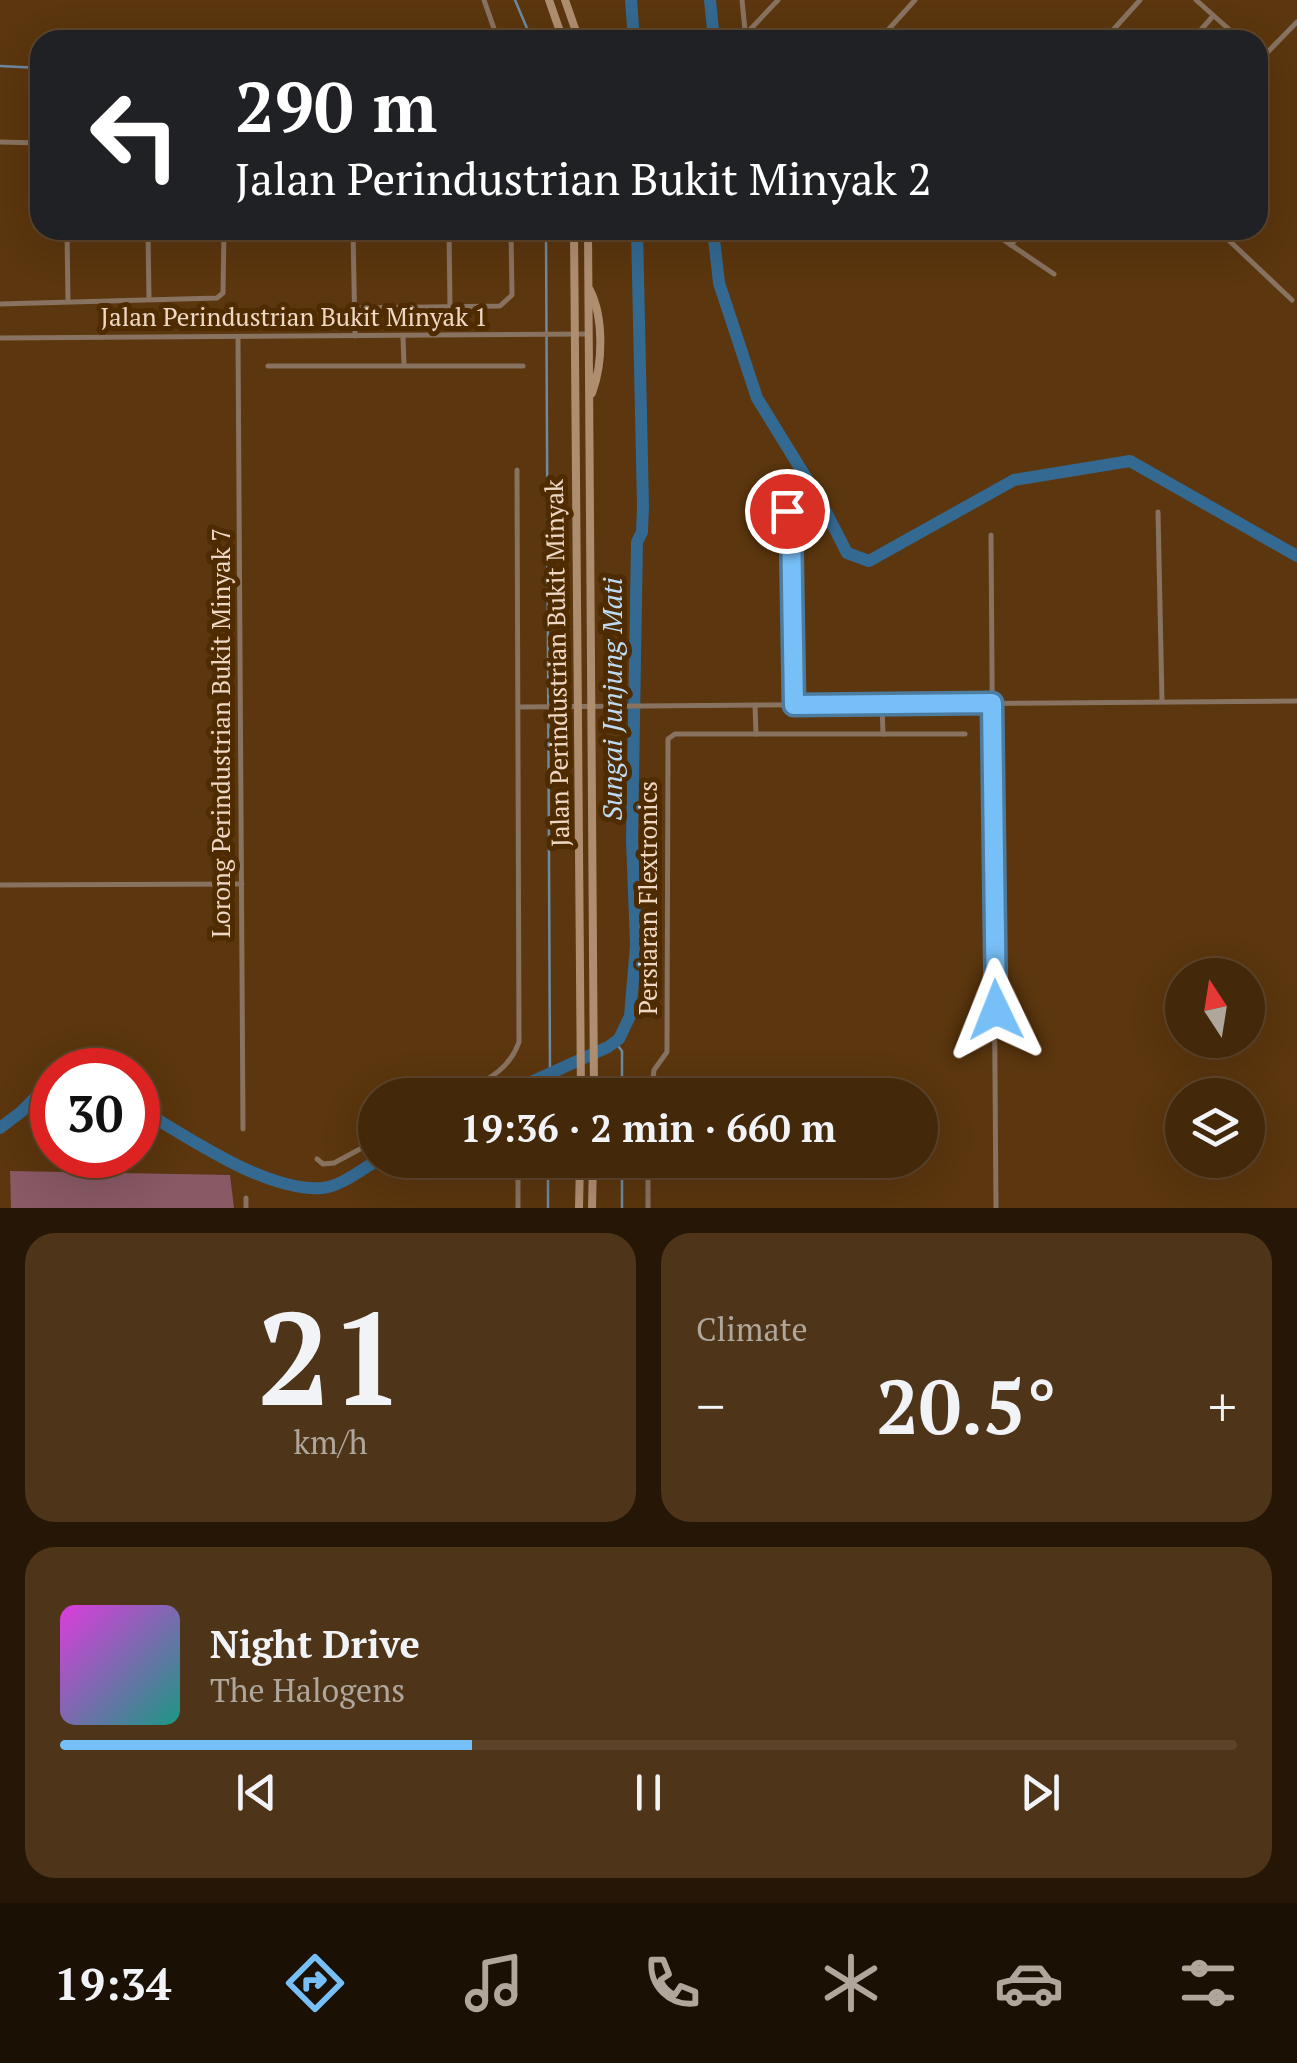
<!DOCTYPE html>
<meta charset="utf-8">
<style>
body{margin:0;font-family:"PT Serif",serif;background:#4e3418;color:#f1f3f6;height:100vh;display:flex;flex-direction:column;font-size:38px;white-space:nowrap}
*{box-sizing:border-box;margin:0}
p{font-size:32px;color:#afa69c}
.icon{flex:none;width:55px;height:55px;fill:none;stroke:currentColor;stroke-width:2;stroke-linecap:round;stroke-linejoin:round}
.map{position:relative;height:1208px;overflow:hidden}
.drawer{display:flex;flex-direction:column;gap:25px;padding:25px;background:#251606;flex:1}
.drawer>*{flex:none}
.top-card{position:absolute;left:30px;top:30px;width:1238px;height:210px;border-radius:30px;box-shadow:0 10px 40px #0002,0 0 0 2px #5c442b;background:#202124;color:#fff;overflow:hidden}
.needle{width:65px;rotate:348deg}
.buttons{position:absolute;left:1165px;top:958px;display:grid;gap:20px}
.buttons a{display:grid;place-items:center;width:100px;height:100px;border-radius:50%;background:#44280a;box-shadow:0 10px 40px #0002,0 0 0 2px #5c442b;font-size:50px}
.speed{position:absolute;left:30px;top:1048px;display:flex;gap:20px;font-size:50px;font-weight:700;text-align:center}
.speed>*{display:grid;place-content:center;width:130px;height:130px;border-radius:50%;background:#44280a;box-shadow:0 10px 40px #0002,0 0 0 2px #5c442b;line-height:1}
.speed .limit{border:15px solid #d22;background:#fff;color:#111}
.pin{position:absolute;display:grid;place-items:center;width:85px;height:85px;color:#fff;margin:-42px;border:5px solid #fff;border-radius:50%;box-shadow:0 2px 10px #0007}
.me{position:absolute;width:110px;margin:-55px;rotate:358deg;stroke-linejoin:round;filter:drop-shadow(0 0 8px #0008)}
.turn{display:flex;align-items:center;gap:35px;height:210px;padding:0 40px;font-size:45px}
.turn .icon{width:130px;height:130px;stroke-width:2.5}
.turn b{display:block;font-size:70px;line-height:85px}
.big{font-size:75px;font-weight:800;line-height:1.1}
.drawer .tile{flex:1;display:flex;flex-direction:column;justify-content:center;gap:15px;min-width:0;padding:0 35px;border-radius:30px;background:#4e3418}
.drawer .dial{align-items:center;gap:0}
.dial b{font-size:130px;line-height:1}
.song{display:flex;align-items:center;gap:30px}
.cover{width:120px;height:120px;border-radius:15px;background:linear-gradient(135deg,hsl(300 70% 55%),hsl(170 70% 35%))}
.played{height:10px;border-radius:5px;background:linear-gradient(90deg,#77bff7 35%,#5c442b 35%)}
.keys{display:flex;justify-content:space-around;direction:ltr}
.heat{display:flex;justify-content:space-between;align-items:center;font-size:55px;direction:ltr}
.drawer .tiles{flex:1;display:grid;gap:25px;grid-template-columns:1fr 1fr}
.tile:last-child{grid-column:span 2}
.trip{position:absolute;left:358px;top:1078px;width:580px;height:100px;border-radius:50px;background:#44280a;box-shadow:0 10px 40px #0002,0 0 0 2px #5c442b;font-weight:800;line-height:100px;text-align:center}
.menu{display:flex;height:160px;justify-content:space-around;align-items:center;background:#1b1004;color:#afa69c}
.menu .icon{width:70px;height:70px}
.menu .current{color:#77bff7}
.menu b{font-size:45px;color:#f1f3f6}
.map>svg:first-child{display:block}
.green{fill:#895965}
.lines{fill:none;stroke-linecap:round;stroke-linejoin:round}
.stream{stroke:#6c8aa0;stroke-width:2.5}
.river{stroke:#346991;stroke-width:12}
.minor{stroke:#887260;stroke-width:5}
.secondary{stroke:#af8e70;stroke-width:8}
.route-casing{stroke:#4d7ca1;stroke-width:25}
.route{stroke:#77bff7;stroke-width:18}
.labels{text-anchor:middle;stroke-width:10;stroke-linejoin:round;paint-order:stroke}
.street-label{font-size:25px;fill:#eed7c3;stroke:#4f2b01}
.water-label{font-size:28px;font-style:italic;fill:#bedbf4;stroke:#4f2b01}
</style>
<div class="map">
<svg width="1297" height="1208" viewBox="0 0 1297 1208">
<rect width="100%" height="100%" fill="#5b360e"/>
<!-- green -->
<path class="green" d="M10 1171 230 1175 234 1208H11Z"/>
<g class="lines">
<!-- stream -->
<g class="stream">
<path d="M515 0 532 40"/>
<path d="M0 66 40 68"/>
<path d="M546 230 550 1074"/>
<path d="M615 1042 622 1051V1095"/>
<path d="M532 1080 547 1095"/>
<path d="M548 1160V1208"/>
<path d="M622 1208V1160"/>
</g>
<!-- river -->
<g class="river">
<path d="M631 0 634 40"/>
<path d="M710 0 714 40"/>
<path d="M713 230 719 283 757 398 821 502 847 553 869 561 1014 480 1130 461 1297 556"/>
<path d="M503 1095 608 1047 619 1039 630 1016 636 945 632 840 637 542 642 532 643 506 637 230"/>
<path d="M138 1108C187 1136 265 1192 322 1188 340 1187 362 1169 378 1160"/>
<path d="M0 1128 21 1112 48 1085H52"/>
</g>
<!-- minor -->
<g class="minor">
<path d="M484 0 498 40"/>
<path d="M742 0 746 40"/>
<path d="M1196 0 1241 40"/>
<path d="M745 35 778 0"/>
<path d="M879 40 915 0"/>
<path d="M1104 40 1140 0"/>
<path d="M1192 40 1213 16"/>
<path d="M1258 62 1297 22"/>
<path d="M0 142 40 143"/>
<path d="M67 230 68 302"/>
<path d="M148 230 149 299"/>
<path d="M353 230 355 336"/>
<path d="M449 230 450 306"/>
<path d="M989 230 1054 274"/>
<path d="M1218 230 1292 300"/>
<path d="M1011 245 1024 230"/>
<path d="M0 304 217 298 223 293 224 230"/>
<path d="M354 308 500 306 512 295 511 230"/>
<path d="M403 337 404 365"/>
<path d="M0 338 588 334"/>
<path d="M238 338 243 1129"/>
<path d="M268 366H523"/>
<path d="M773 486 791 523 794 705"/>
<path d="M1158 512 1162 701"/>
<path d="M991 535 996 1208"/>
<path d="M755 705 756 734"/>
<path d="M882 705 883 734"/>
<path d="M518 707 1297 701"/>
<path d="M0 885 242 884"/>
<path d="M459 1095C485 1081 509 1071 519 1042L517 470"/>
<path d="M651 1095 654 1070 667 1052 668 739 675 734H965"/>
<path d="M317 1159 323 1164 334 1163 375 1141"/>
<path d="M518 1160V1208"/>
<path d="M246 1208V1198"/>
<path d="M648 1208V1160"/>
</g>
<!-- secondary -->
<g class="secondary">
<path d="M549 0 563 40"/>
<path d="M565 0 579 40"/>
<path d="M574 230 581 1095"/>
<path d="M588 230 594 1095"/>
<path d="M590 290C604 318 603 364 592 393"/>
<path d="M579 1208 580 1160"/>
<path d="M592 1208 593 1160"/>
</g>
</g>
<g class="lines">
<!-- route casing -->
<g class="route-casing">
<path id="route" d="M787 511 791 523 794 705 992 703 996 1010"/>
</g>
<!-- route -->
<use href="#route" class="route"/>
</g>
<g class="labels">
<!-- street labels -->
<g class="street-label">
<text x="294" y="326">Jalan Perindustrian Bukit Minyak 1</text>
<text transform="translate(557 663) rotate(-91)" y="9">Jalan Perindustrian Bukit Minyak</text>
<text transform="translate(221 733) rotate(-90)" y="9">Lorong Perindustrian Bukit Minyak 7</text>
<text transform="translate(648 898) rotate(-90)" y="9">Persiaran Flextronics</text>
</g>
<!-- water labels -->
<g class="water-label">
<text transform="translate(612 699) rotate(-90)" y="10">Sungai Junjung Mati</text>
</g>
</g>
</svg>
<div class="buttons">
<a><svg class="needle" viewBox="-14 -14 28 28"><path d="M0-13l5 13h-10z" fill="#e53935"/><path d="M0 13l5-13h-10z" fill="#afa69c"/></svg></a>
<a><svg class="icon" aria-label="layers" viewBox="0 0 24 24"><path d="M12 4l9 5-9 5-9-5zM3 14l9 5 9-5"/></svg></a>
</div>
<div class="speed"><div class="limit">30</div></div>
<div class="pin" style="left:787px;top:511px;background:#d93025"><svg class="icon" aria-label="arrive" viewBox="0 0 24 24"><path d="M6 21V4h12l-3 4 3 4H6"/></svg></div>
<svg class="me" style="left:996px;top:1010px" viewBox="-20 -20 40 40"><path d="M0-17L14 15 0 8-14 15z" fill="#77bff7" stroke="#fff" stroke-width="4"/></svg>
<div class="trip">19:36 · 2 min · 660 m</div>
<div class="top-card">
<div class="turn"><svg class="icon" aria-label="left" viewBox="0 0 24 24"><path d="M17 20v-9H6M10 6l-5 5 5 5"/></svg><div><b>290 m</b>Jalan Perindustrian Bukit Minyak 2</div></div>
</div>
</div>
<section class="drawer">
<div class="tiles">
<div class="tile dial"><b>21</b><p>km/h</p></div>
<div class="tile"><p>Climate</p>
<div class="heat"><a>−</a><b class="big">20.5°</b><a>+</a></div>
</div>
<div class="tile">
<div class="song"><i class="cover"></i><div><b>Night Drive</b><p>The Halogens</p></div></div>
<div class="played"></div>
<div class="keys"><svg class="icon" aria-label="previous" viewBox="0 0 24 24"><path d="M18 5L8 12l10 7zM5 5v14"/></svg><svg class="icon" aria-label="pause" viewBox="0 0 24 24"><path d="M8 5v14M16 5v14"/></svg><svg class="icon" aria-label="next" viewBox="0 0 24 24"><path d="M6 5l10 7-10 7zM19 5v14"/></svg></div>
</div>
</div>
</section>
<nav class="menu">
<b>19:34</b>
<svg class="icon current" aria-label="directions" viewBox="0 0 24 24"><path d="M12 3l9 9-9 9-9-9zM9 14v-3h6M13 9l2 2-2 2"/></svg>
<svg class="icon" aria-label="music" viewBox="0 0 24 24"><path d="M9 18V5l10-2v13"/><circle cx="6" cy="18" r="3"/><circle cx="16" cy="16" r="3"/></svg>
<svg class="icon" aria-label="phone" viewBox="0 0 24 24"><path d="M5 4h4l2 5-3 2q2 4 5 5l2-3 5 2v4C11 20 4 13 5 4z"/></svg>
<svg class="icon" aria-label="climate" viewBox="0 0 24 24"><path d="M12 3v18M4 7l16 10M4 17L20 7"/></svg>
<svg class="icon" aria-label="car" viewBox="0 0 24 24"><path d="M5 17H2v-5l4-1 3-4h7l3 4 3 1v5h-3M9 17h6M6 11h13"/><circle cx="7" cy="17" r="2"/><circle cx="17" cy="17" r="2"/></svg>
<svg class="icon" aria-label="filters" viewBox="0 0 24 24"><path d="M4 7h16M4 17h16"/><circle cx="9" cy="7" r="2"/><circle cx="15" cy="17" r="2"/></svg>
</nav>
